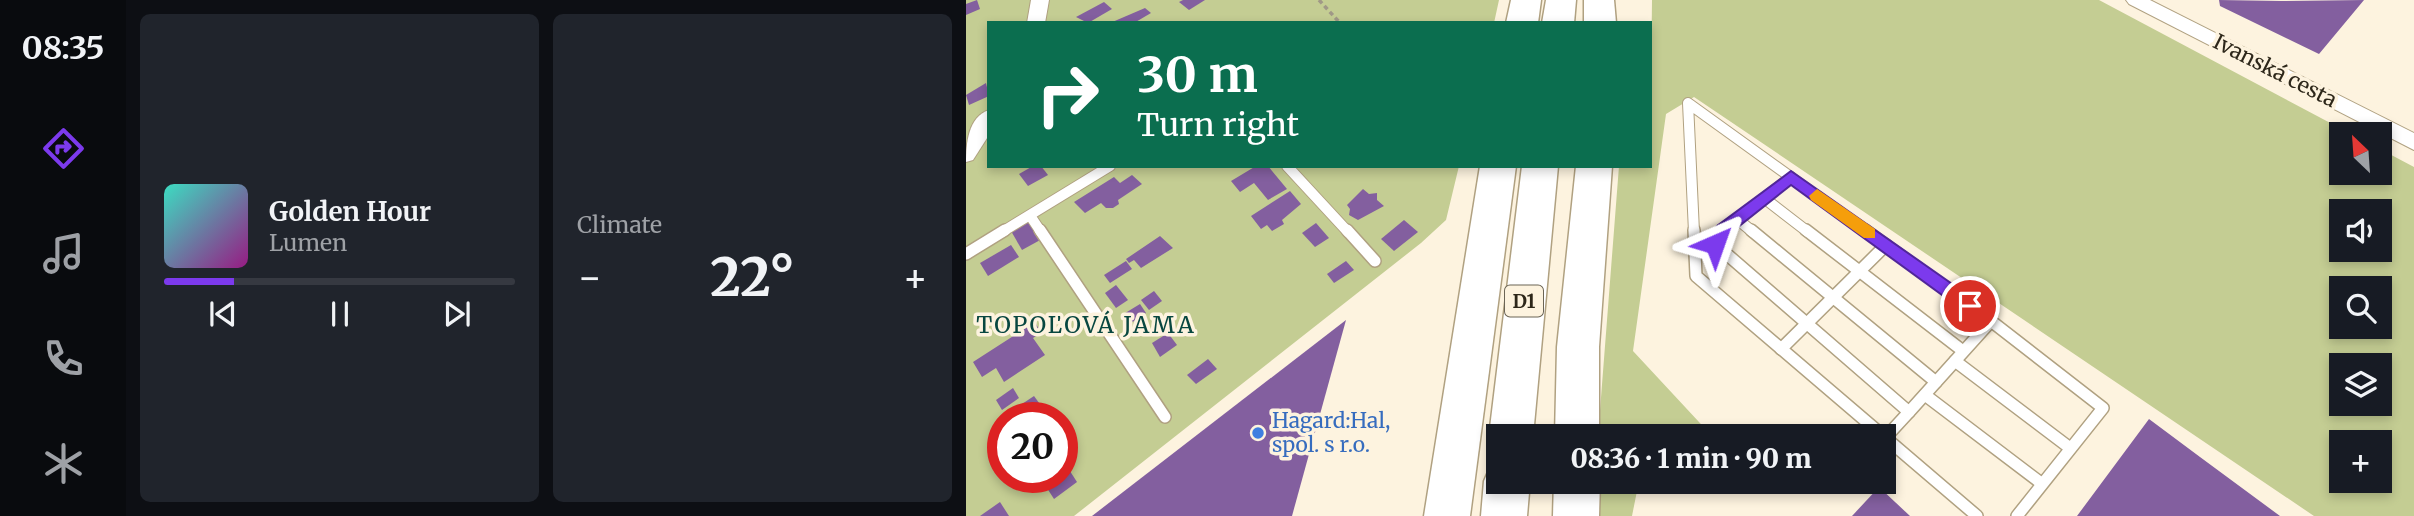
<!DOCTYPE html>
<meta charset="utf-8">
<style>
body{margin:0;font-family:Merriweather,serif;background:#20242c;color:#f1f3f6;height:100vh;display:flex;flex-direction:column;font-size:26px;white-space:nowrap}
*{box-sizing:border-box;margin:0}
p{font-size:23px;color:#9ea1a6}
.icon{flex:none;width:38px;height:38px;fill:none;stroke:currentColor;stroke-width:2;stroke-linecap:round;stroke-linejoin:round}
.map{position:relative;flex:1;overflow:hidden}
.drawer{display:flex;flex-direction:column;gap:14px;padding:14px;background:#0d0f14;width:840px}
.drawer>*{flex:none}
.guide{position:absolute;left:21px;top:21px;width:665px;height:147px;border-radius:0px;box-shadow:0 4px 10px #0003;background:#0b6e4f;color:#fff;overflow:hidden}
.needle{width:46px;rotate:335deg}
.controls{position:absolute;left:1363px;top:122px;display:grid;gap:14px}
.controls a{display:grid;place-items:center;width:63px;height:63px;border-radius:0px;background:#171b24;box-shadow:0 4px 10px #0003;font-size:35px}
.speed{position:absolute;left:21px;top:402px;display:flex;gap:14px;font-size:35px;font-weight:700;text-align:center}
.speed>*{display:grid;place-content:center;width:91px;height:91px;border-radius:50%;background:#171b24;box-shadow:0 4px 10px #0003;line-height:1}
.speed .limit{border:10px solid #d22;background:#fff;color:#111}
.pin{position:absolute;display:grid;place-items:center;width:60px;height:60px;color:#fff;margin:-30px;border:4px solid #fff;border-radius:50%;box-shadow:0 2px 7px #0007}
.me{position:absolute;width:77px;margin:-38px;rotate:43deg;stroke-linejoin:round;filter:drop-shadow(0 0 5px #0008)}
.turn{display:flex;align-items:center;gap:24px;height:147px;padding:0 35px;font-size:32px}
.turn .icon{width:91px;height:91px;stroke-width:2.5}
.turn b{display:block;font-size:49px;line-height:60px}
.big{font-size:52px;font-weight:800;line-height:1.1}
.drawer .tile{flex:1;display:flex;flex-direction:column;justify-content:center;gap:10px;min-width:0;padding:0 24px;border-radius:10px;background:#20242c}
.song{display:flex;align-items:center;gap:21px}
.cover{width:84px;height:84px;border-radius:10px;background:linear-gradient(135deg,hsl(170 70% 55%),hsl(310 70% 35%))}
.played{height:7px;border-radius:4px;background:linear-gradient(90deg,#7c3aed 20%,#363941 20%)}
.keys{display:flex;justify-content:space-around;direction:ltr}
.heat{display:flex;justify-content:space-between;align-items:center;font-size:38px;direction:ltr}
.drawer .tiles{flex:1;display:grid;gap:14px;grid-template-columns:repeat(2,1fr)}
.trip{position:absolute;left:520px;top:424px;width:410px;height:70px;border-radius:0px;background:#171b24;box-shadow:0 4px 10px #0003;font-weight:800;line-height:70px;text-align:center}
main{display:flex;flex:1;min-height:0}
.tab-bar{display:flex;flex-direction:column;width:126px;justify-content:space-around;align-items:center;background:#090b0e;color:#9ea1a6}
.tab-bar .icon{width:49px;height:49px}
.tab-bar .selected{color:#7c3aed}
.tab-bar b{font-size:32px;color:#f1f3f6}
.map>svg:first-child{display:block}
.green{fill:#c4cd93;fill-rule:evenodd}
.building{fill:#835f9f}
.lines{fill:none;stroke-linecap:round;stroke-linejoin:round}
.service-far1-casing{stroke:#b0a181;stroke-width:12}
.service-casing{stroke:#b0a181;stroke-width:14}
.minor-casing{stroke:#b0a181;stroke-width:2}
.motorway-casing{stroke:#b0a181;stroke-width:3}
.path{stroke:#a09887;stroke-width:3.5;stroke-dasharray:4.5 3.5;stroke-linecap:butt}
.service-far1{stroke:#fff;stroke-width:10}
.service{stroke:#fff;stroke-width:11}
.minor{fill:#fff;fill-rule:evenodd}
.motorway{fill:#fff;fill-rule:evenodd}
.route{fill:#7c3aed;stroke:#51269a;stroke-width:2}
.slow{fill:#f59e0b}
.shop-dot{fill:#3f7fe0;stroke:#fdf3df;stroke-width:2.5}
.labels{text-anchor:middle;stroke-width:7;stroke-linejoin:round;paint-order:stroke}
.shield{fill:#fdf3df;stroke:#6b6455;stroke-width:2}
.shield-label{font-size:19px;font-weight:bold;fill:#2d271a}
.street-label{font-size:21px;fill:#2d271a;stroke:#fdf3df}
.shop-label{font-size:21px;fill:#366cbe;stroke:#fdf3df;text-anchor:start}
.neighbourhood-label{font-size:23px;letter-spacing:2px;fill:#084740;stroke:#fdf3df}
</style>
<main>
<nav class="tab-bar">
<b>08:35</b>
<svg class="icon selected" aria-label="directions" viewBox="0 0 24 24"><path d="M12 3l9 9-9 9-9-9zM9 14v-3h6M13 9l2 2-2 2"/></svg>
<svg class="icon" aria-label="music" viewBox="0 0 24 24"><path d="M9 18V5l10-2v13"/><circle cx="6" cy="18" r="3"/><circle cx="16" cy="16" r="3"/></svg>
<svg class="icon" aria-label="phone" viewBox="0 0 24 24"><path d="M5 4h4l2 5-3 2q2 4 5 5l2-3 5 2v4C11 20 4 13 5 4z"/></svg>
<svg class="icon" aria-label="climate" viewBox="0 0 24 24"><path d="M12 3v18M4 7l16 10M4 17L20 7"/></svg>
</nav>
<section class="drawer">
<div class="tiles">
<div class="tile">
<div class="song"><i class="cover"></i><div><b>Golden Hour</b><p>Lumen</p></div></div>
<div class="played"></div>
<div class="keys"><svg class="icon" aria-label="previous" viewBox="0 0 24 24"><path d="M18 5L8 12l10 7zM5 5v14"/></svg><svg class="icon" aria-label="pause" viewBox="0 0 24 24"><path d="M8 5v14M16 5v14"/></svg><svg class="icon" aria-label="next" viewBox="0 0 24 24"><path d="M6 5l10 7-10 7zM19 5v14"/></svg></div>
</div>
<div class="tile"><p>Climate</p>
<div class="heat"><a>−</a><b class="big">22°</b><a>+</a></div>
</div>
</div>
</section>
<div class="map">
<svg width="1448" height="516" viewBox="0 0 1448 516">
<rect width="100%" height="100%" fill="#fdf3df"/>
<!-- green -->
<g class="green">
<path d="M0 0H533L528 23H23V166H493L480 220 455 243 108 516H0ZM37 418H96V478H37Z"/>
<path d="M686 0H1133L1387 135H1376V173H1414V149L1448 167V516H1348L728 97 700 114 667 351 746 436H632L653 166H684ZM1376 212H1414V250H1376ZM1376 289H1414V327H1376ZM1376 366H1414V404H1376ZM1376 443H1414V481H1376Z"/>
<path d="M633 481H673L666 516H633Z"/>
</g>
<!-- building -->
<g class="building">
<path d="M11 0 14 9 0 15V4Z"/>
<path d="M217 0H239L223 10 213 2Z"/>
<path d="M1253 0 1315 1 1398 0 1353 54 1254 6Z"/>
<path d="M138 2 146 9 122 23 110 17Z"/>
<path d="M179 8 185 13 168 23H144Z"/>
<path d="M20 83 23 96 3 105 0 95Z"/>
<path d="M67 166H75L82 175 62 186 53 174Z"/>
<path d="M290 166H302L321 189 302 200 288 183 274 192 265 181Z"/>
<path d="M166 175 176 184 152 200 153 204 147 208H140L135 203 119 213 108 202 148 177 154 183Z"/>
<path d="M397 189 403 194 411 193V200L418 206 392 220 383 215 384 209 381 205Z"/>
<path d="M324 191 335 204 316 220 318 224 306 231 301 225 295 229 285 216Z"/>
<path d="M438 220 452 232 428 251 415 239Z"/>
<path d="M65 221 76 239 56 250 45 231Z"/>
<path d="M350 223 363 238 349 247 336 233Z"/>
<path d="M194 236 207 248 175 268 168 260 163 263 160 259Z"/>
<path d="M45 245 53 257 22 276 14 263Z"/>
<path d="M160 261 166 269 144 283 138 275Z"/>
<path d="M380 261 388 270 368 283 361 274Z"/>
<path d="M150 285 162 300 150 308 139 293Z"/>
<path d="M188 291 196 301 183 310 175 300Z"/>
<path d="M174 304 180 313 162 325 156 315Z"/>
<path d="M380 320 326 516H126Z"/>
<path d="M69 322 75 333 67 338 79 355 38 382 30 368 16 377 7 362Z"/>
<path d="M202 333 211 345 194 357 186 343Z"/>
<path d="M242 359 251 369 230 384 221 375Z"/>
<path d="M47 388 53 398 36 410 30 400Z"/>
<path d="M68 396 76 407 57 418 50 408Z"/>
<path d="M1183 419 1234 457 1314 516H1111Z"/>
<path d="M102 468 111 482 88 499 79 485 89 478H96V473Z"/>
<path d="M913 487 944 516H886Z"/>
<path d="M34 502 43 516H14Z"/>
</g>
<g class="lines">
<!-- service-far1 casing -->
<g class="service-far1-casing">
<g id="service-far1">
<path d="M321 166 382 232"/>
<path d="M798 198 842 232"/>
<path d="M65 217 75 232"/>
<path d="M771 219 787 232"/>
<path d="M36 232 144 166"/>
<path d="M728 232 722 103 901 232"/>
<path d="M756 232 825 177"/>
</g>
</g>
<!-- service casing -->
<g class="service-casing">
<g id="service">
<path d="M74 230 199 417"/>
<path d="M381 230 409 261"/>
<path d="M728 230 730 276 1011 516"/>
<path d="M758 230 749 244 943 412 919 438"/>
<path d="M785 230 970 382"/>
<path d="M840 230 997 351"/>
<path d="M899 230 1025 321 1137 408 1051 516"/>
<path d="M0 254 39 230"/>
<path d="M815 349 920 245"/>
<path d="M989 361 1104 448"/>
<path d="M959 395 1075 483"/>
<path d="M943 412 1025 321"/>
</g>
</g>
<!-- minor casing -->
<g class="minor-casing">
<g id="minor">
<path d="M65 0H83L79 23H61Z"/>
<path d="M1160 0H1184L1448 133V150L1163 4Z"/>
<path d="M23 110V135L7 160 0 162C0 144 2 117 23 110Z"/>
</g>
</g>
<!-- motorway casing -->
<g class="motorway-casing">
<g id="motorway">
<path d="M545 0H575L572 23H540Z"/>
<path d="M580 0H610L608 23H576Z"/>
<path d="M618 0H648L650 23H618Z"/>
<path d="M514 166H550L504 516H458Z"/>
<path d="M556 166H592L567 436H532V452L523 436Z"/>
<path d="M610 166H646L633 347V436H589L591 347Z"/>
<path d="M532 462V481H564L561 516H515L518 481 525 465Z"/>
<path d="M588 481H634L633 516H587Z"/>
</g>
</g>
<!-- path -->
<path class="path" d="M353 0 374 23"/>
<!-- service-far1 -->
<use href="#service-far1" class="service-far1"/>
<!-- service -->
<use href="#service" class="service"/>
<!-- minor -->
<use href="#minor" class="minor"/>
<!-- motorway -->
<use href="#motorway" class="motorway"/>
</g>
<!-- route -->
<path class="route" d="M825 171 1009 300V311H998L825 185 762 235 754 248H743L741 244 751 226Z"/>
<!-- slow -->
<path class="slow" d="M851 189 909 229V238H898L845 200 843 196Z"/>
<!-- markers -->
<circle class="shop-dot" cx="292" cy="433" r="7"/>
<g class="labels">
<!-- shield labels -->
<rect class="shield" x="539" y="285.5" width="38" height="31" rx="5"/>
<g class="shield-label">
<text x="558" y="308">D1</text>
</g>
<!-- street labels -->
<g class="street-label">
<text transform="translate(1309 71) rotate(27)" y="7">Ivanská cesta</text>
</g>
<!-- shop labels -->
<g class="shop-label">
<text x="306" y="428">Hagard:Hal,<tspan x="306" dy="24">spol. s r.o.</tspan></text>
</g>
<!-- neighbourhood labels -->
<g class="neighbourhood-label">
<text x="120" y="333">TOPOĽOVÁ JAMA</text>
</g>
</g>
</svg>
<div class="controls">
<a><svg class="needle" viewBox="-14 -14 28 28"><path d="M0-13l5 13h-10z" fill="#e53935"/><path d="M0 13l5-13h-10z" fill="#9ea1a6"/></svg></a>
<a><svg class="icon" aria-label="sound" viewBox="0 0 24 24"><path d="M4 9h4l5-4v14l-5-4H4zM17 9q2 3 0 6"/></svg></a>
<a><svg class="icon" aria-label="search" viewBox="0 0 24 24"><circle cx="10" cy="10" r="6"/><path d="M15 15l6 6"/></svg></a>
<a><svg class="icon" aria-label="layers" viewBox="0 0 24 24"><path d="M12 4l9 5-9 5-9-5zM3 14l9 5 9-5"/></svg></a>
<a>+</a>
</div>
<div class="speed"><div class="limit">20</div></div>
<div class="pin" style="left:1004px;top:306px;background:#d93025"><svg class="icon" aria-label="arrive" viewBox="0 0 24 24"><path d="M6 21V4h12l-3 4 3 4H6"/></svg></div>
<svg class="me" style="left:749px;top:244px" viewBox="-20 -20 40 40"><path d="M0-17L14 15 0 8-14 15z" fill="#7c3aed" stroke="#fff" stroke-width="4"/></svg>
<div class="trip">08:36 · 1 min · 90 m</div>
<div class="guide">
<div class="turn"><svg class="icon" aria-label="right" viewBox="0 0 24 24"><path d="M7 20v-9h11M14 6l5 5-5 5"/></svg><div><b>30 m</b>Turn right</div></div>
</div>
</div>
</main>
